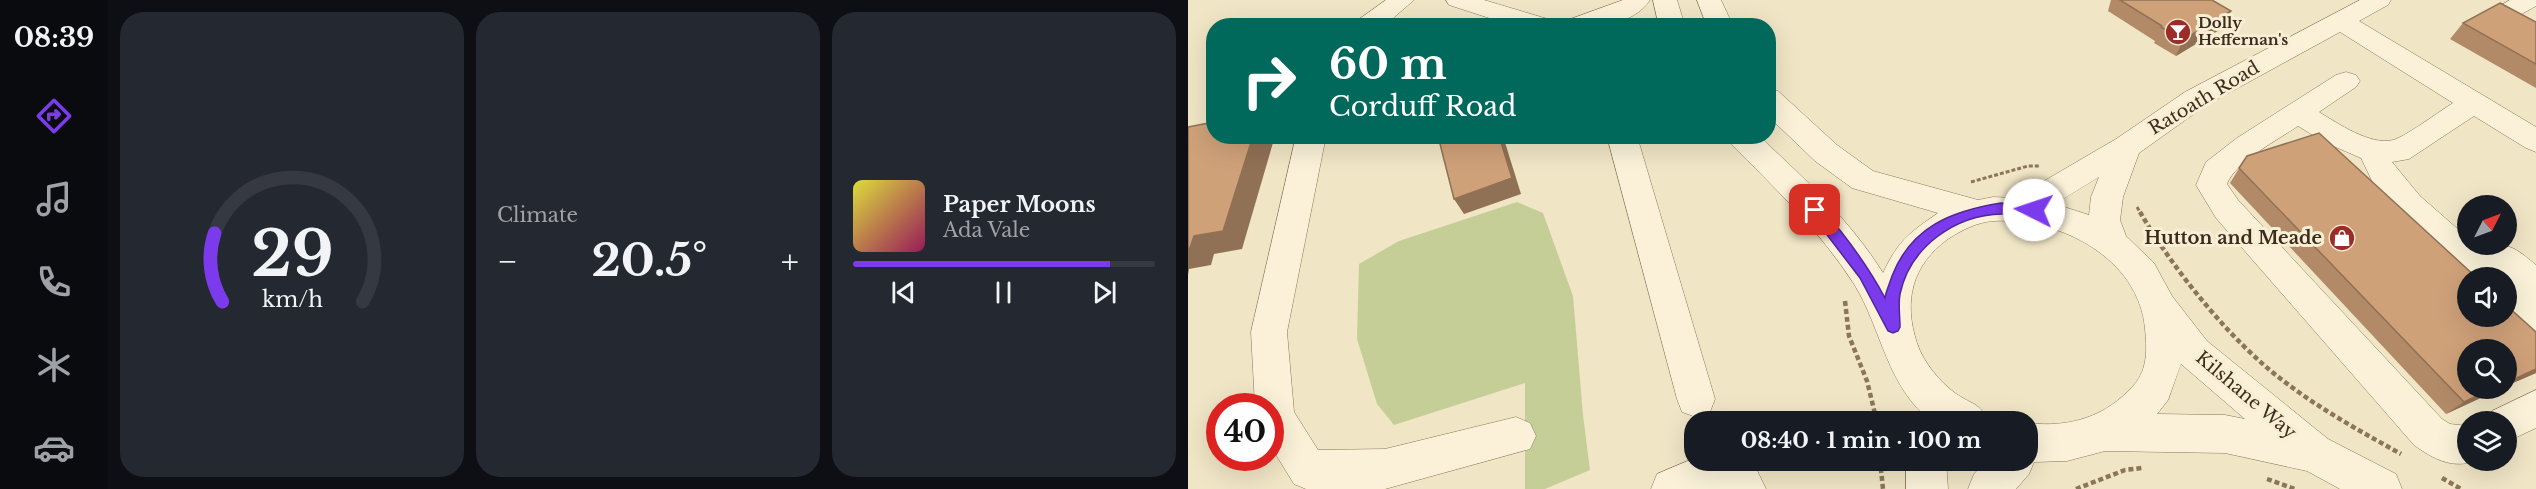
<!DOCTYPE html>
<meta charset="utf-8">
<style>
body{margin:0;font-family:"Libre Baskerville",serif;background:#242831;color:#f1f3f6;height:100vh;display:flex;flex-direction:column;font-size:22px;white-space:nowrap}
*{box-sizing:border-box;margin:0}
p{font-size:20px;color:#9ea1a6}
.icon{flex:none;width:33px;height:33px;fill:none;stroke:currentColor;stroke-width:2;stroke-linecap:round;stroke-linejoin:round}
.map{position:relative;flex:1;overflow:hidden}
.drawer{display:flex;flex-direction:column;gap:12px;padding:12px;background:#0d0f14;width:1080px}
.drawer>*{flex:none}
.top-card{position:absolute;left:18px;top:18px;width:570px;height:126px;border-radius:24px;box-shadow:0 6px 24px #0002;background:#00695c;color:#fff;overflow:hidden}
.needle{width:39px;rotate:48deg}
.controls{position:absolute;left:1269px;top:195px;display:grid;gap:12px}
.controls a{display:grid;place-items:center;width:60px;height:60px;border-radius:50%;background:#171b24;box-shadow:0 6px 24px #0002;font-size:30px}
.speed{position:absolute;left:18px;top:393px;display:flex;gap:12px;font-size:30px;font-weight:700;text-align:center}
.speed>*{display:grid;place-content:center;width:78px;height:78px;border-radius:50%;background:#171b24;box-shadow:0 6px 24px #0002;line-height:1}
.speed .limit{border:9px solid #d22;background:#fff;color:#111}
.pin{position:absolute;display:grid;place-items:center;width:51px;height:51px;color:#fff;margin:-26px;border-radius:12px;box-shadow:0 3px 9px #0006}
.me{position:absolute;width:66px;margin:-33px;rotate:274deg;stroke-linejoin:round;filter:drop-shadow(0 0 4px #0008)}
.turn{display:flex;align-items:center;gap:21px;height:126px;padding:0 24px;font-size:27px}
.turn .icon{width:78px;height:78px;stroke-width:2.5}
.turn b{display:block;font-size:42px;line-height:51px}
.big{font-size:45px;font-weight:700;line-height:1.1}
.drawer .widget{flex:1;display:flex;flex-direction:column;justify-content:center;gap:9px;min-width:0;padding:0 21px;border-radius:24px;background:#242831}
.drawer .dial{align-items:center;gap:0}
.dial svg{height:156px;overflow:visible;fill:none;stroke:#363941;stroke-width:7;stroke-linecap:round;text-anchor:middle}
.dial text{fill:#f1f3f6;stroke:none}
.song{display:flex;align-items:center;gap:18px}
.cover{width:72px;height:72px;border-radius:9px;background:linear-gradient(135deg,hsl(60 70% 55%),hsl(330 70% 35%))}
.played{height:6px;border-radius:3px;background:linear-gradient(90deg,#7c3aed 85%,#363941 85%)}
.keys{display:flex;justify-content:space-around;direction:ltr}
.heat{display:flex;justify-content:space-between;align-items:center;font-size:33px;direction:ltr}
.drawer .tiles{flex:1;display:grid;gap:12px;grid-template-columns:repeat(3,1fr)}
.trip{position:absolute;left:496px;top:411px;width:354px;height:60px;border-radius:24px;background:#171b24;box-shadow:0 6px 24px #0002;font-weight:700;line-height:60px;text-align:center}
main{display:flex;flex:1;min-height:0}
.menu{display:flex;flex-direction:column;width:108px;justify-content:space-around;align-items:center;background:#090b0e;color:#9ea1a6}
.menu .icon{width:42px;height:42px}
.menu .current{color:#7c3aed}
.menu b{font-size:27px;color:#f1f3f6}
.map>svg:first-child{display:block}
.green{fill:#c6ce98}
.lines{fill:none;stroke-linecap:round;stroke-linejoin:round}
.minor-casing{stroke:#8b765a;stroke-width:1}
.path-far1{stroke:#8b765a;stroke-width:3;stroke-dasharray:4 2;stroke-linecap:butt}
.path{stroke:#8b765a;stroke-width:4.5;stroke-dasharray:5 3;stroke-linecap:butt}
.minor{fill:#faf1d8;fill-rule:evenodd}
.wall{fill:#b28a68}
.shaded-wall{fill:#917155}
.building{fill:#cfa179;stroke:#917155;stroke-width:1.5}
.route{fill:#7c3aed;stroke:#51269a;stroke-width:1.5}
.labels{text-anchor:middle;stroke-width:6;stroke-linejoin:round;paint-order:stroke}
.far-poi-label{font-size:15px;font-weight:bold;fill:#3b2d1e;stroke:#f7eed4;text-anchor:start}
.street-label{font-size:18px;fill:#3b2d1e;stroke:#f7eed4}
.poi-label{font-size:18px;font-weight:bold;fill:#3b2d1e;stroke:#f7eed4;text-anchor:end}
</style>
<main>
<nav class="menu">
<b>08:39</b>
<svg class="icon current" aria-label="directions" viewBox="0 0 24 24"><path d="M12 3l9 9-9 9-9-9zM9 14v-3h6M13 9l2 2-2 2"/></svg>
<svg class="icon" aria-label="music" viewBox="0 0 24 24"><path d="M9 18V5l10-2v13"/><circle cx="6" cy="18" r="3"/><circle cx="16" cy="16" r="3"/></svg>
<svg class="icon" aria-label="phone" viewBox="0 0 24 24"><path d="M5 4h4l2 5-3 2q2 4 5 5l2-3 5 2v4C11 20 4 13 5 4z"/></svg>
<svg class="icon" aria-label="climate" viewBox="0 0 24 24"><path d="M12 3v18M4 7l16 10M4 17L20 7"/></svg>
<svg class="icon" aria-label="car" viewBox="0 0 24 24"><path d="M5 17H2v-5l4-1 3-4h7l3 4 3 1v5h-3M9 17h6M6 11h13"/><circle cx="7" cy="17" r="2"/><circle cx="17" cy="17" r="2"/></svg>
</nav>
<section class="drawer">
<div class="tiles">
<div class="widget dial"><svg viewBox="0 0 100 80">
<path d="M14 69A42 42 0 1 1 86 69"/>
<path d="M14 69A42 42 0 0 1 10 34" stroke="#7c3aed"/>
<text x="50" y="56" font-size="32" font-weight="700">29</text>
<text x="50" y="72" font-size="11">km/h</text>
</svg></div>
<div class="widget"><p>Climate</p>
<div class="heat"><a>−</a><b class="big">20.5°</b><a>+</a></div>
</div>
<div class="widget">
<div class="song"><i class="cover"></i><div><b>Paper Moons</b><p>Ada Vale</p></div></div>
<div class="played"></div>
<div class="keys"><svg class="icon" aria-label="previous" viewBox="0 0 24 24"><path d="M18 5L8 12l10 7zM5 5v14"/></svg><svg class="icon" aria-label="pause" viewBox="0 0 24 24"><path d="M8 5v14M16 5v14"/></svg><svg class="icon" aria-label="next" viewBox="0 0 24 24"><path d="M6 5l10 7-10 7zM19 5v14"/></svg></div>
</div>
</div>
</section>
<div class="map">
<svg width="1348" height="489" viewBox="0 0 1348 489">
<rect width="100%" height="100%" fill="#f0e5c5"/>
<!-- green -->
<path class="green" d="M329 202 355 213 385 296 395 415 402 470 357 489H337V383L206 425 189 404 169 339 171 264 211 241Z"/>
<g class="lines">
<!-- minor casing -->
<g class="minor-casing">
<g id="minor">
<path d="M198 0H226L196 26H167L170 20Z"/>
<path d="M258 0H296L363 20 366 26H326L261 5Z"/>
<path d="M435 0H462C444 27 406 26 377 26L380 20Z"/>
<path d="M465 0H489L497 26H471Z"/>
<path d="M509 0H533L545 26H519Z"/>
<path d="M1172 0H1203L1200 5 1171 21 1348 127V152L1338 148 1286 116 1221 159 1204 162 1232 196 1280 238V244H1286L1298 255 1302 247C1322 241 1333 253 1348 265V334L1335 330 1318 315V278L1280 279 1210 214 1185 183 1173 158 1136 142 1110 126C1091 139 1047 162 1039 184L1050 200 1254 419 1262 424 1280 426V460H1289C1266 470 1245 459 1226 445L1028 218 1008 185 1018 162 1049 138 1148 75 1158 72 1168 75 1172 81 1168 87 1131 112C1149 123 1183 146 1205 140 1217 137 1252 111 1265 103L1152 32 1017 106 951 153 935 197 932 220 938 236 966 263 984 296 1019 341 1140 439 1208 474 1214 489H1152L1119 471 1037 453 917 451 879 461 846 462 841 474 828 489H780L786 474 799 460H840V423C881 428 918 417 946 385 960 369 959 348 957 329 951 258 871 217 806 221 789 222 774 230 760 239 724 265 715 301 729 343 735 362 752 382 767 393 784 405 792 402 800 422H745C699 389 694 329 666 284 632 231 586 187 542 143L538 136H571C616 178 663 221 695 273 710 241 721 233 750 213L664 188 627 161 580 116V89L590 91 649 145 685 171 790 200 805 197 827 198 928 139 997 92ZM911 177 903 197 901 215 867 204ZM993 364 1057 419 1037 415 969 414 980 400Z"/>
<path d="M1322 0H1348V6C1335 13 1325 21 1310 17L1306 12 1310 7Z"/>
<path d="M108 136H138L99 332 106 412 130 450 197 449 328 417 342 423 348 436 342 449 197 489H118L106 484 82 445V406H67L63 332Z"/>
<path d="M419 136H449L527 399 522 412 508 417 494 412 489 399Z"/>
<path d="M1348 390V428L1318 442V422H1300L1304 411Z"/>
<path d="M507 458V460H564L578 489H463L469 474Z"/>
<path d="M718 460H758L760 489H718Z"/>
</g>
</g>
<!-- path-far1 -->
<g class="path-far1">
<path d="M783 182 840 166H851"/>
<path d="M949 207 953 214"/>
</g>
<!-- path -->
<g class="path">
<path d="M952 212C984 268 1043 341 1093 379 1130 408 1172 431 1213 454"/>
<path d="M657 301 661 336 679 381 689 422"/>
<path d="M692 460 695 489"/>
<path d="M1254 478 1273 489"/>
<path d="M1079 479 1107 489"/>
<path d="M888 489 937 470 954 468"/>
</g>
<!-- minor -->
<use href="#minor" class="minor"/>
</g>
<!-- wall -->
<g class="wall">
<path d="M923 0H1024L1036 27 988 56 966 43 967 41 920 11Z"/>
<path d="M1348 22V88L1262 39 1275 23Z"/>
<path d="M1055 162 1348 332V373L1318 386 1280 388H1314L1258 414 1042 183Z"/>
</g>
<!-- shaded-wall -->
<g class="shaded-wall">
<path d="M1043 11 1036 27 988 56 995 40Z"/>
<path d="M65 136H87L54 249 26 254 23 265 1 269 0 275V249L6 236Z"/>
<path d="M311 136H315L333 194 276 214 266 199Z"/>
<path d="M1348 369V373L1318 386V383Z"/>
<path d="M1306 388H1314L1258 414 1276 402Z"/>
</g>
<!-- building -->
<g class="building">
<path d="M932 0H1024L1043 11 995 40 973 27 974 26Z"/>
<path d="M1312 3 1348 22V64L1275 23Z"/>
<path d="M26 122V136H65L35 231 6 236 2 248 0 249V127Z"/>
<path d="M1131 133 1289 278H1280V316H1318V305L1348 332V369L1318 383V350H1280V388H1306L1276 402 1051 168 1059 156Z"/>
<path d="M250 136H311L324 178 266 199Z"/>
</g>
<!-- route -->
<path class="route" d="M813 203 846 205 853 210 846 216C836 215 825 213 814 214 767 215 722 247 712 294 710 304 712 316 712 327L710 331 705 333 700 331 672 278 620 210 622 206H632C657 235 679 264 697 298 698 291 702 283 704 276 723 227 763 211 813 203Z"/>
<!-- icons -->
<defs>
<g id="bar-disc" transform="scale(1.35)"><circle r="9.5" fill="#9c2c28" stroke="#f7eed4"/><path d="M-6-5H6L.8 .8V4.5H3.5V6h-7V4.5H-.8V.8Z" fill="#fff"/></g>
<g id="shop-disc" transform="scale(1.35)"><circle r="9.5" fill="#9c2c28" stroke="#f7eed4"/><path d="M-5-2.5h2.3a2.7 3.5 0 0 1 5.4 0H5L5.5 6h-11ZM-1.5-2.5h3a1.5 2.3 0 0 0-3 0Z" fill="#fff"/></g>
</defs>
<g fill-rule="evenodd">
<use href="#bar-disc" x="990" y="32"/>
<use href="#shop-disc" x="1154" y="238"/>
</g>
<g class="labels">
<!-- far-poi labels -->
<g class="far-poi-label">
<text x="1010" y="28">Dolly<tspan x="1010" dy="17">Heffernan's</tspan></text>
</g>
<!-- street labels -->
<g class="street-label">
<text transform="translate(1016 98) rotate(-31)" y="6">Ratoath Road</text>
<text transform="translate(1058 395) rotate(40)" y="6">Kilshane Way</text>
</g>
<!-- poi labels -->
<g class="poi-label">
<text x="1134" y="244">Hutton and Meade</text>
</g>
</g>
</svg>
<div class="controls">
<a><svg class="needle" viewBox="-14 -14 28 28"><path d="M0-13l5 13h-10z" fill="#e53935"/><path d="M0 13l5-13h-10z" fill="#9ea1a6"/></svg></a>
<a><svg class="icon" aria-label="sound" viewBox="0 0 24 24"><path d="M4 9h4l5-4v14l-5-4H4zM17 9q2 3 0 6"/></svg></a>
<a><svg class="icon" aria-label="search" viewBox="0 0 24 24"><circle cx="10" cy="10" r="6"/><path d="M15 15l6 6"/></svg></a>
<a><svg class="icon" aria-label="layers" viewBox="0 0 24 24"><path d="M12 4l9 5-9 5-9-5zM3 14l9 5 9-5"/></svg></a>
</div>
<div class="speed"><div class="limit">40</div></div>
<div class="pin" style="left:627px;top:210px;background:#d93025"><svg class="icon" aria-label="arrive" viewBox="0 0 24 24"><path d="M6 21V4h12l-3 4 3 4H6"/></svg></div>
<svg class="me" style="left:846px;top:210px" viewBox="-20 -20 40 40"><circle r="19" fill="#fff"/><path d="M0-13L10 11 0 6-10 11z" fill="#7c3aed"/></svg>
<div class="trip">08:40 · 1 min · 100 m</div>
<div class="top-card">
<div class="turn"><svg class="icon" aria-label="right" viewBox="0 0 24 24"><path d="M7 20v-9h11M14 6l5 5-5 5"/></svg><div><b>60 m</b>Corduff Road</div></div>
</div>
</div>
</main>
